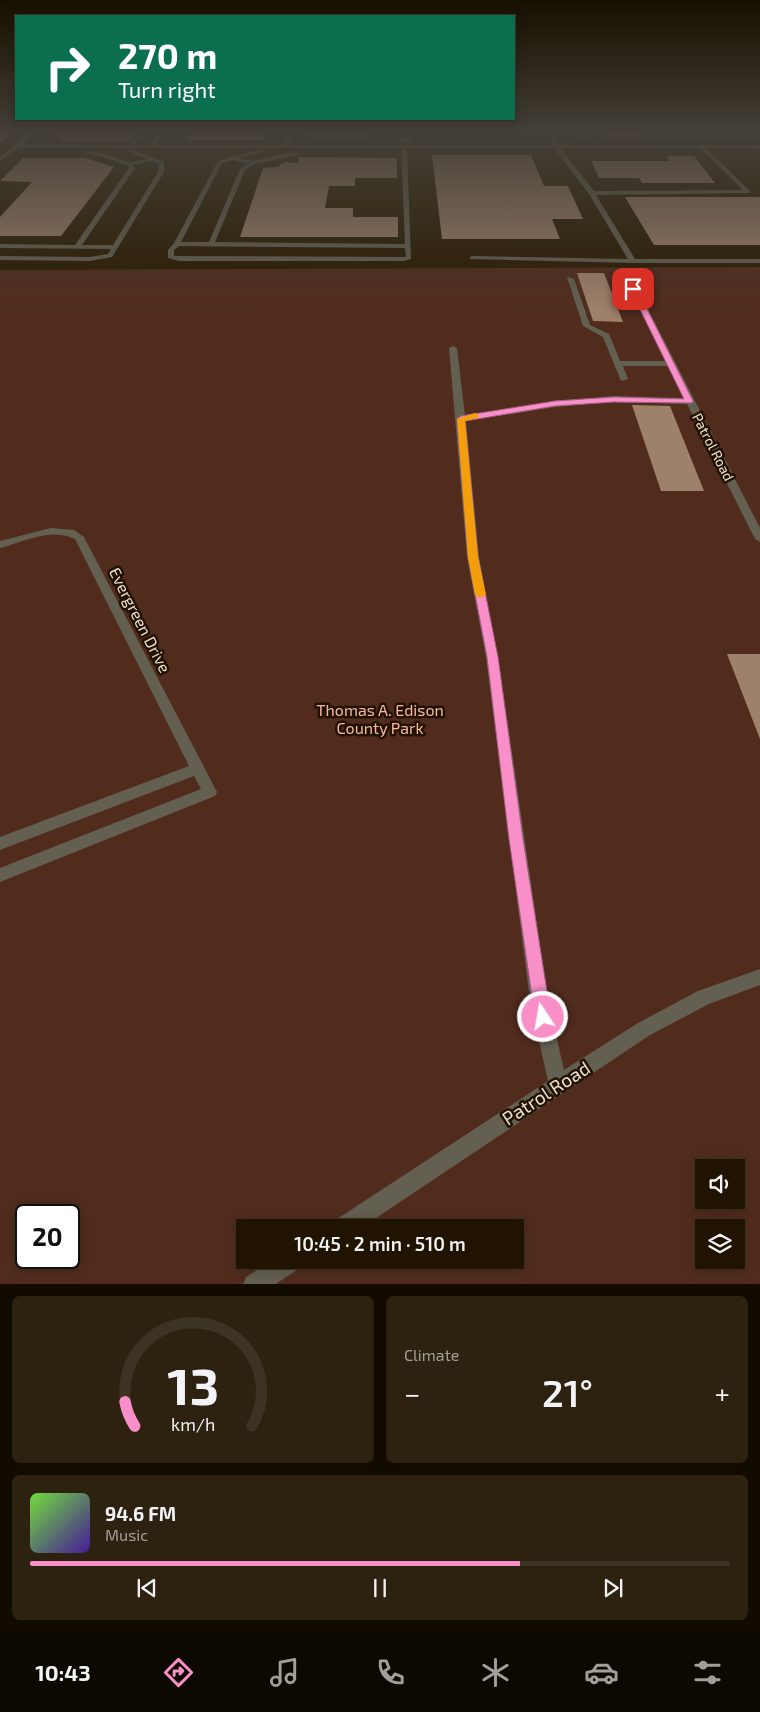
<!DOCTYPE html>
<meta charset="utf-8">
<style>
body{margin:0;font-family:"Exo 2",sans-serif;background:#2d210f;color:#f1f3f6;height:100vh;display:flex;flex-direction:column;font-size:19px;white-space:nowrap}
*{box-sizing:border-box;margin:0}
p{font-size:16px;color:#a29e99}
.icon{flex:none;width:28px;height:28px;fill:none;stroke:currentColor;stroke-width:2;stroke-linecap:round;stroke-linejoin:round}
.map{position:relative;height:1284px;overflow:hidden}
.sheet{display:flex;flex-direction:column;gap:12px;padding:12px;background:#120b00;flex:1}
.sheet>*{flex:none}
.top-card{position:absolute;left:15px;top:15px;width:500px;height:105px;border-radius:0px;box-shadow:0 2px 12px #0003,0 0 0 1px #3d3322;background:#0b6e4f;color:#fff;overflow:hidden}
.buttons{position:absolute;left:695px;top:1159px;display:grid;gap:10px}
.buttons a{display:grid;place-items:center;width:50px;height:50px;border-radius:0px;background:#201400;box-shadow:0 2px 12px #0003,0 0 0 1px #3d3322;font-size:25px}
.speed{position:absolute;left:15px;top:1204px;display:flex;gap:10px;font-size:25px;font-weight:700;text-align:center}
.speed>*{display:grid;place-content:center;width:65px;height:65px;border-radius:50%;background:#201400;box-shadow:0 2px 12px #0003,0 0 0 1px #3d3322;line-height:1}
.speed .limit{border:2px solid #111;border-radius:8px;background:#fff;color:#111}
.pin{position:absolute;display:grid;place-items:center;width:42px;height:42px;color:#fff;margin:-21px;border-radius:10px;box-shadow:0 2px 8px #0006}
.me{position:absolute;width:55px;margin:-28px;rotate:348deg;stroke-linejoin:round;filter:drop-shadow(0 0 4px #0008)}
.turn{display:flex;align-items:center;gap:18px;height:105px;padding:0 20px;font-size:22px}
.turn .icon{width:65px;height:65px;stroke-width:2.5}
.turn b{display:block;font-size:35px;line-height:42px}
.big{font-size:38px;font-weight:600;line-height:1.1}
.sheet .card{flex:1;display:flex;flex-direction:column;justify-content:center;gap:8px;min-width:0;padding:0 18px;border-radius:8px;background:#2d210f}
.sheet .dial{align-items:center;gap:0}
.dial svg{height:130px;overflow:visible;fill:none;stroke:#3d3322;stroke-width:7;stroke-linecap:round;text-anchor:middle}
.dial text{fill:#f1f3f6;stroke:none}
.song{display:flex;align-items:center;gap:15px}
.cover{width:60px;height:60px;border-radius:8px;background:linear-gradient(135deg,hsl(100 70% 55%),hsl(260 70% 35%))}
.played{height:5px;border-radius:2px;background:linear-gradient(90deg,#f98fc8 70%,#3d3322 70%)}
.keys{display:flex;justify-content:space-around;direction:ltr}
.heat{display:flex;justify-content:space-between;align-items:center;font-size:28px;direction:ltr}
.sheet .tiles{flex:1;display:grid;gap:12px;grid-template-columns:1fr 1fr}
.card:last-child{grid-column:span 2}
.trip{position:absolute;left:236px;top:1219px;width:288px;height:50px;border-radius:0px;background:#201400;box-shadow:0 2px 12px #0003,0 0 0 1px #3d3322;font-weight:600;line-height:50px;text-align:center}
.tab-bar{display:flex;height:80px;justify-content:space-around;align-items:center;background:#0d0800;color:#a29e99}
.tab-bar .icon{width:35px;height:35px}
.tab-bar .on{color:#f98fc8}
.tab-bar b{font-size:22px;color:#f1f3f6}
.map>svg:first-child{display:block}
.green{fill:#512c1d;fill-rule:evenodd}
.building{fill:#9e816b}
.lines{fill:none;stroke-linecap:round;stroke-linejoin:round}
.minor{fill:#636052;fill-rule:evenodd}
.route{fill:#f98fc8;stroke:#a25d82}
.slow{fill:#f59e0b}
.labels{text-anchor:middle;stroke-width:5;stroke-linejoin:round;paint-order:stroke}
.far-street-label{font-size:14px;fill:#ebe0d0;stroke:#211100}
.street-label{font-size:16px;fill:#ebe0d0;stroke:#211100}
.park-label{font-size:16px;fill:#f8b8a0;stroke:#211100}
.near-street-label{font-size:19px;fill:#ebe0d0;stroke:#211100}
</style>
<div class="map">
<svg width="760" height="1285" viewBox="0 0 760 1285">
<rect width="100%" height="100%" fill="#2a1b00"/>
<!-- green -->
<path class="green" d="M760 267V1284H0V270ZM704 1168H736V1200H704ZM26 1215H69V1258H26ZM245 1228H515V1260H245ZM704 1228H736V1260H704Z"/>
<!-- building -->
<g class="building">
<path d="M0 131H14L2 142H0Z"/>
<path d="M56 131H135L127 141H59L62 137 52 135Z"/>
<path d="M191 131H265L264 140H185Z"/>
<path d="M309 131H371L370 137H307Z"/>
<path d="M598 131H641L645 137H601Z"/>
<path d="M432 155H531L544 186H568L583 219H552L560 239H442Z"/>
<path d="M666 156H694L715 183H642L639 178H599L591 161H670Z"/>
<path d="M299 157 397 158V178H355V186H329L325 208H353V217H398V237H240L263 168 279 167 280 164 286 162 298 163Z"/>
<path d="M23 158H86L114 167 61 236H0V217L32 182 0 181Z"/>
<path d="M625 197H760V245H654Z"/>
<path d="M577 273H604L623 322 593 321Z"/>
<path d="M632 405 670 406 704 491H661Z"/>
<path d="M727 654H760V739Z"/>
</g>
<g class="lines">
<!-- minor -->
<g class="minor">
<path d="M31 131H36L22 144 128 145 140 133 142 134 134 145H150L160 131H165L156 145H284L288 131H292L289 145H553L547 131H551L558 145H760V149L706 148 750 191V193L596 195 635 259H760V263H633L470 259V257L472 256 628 259 589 194 554 148H407L411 259 404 261H179L168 258V250L174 243 218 161 261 149 263 152 239 158 252 161 291 152 304 154 254 164 245 170 215 242 405 244 401 148H19L0 161V157ZM560 148H700L743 190 594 191ZM233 160 248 164 240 169 209 242H181L222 163ZM179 246 405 248 406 257 174 256V250Z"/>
<path d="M408 131H414L412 133V142H395L397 139H407Z"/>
<path d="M574 131H579L583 137 603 139H580Z"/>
<path d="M648 136H760V138L646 139Z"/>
<path d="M129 148 164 162V172L112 257 90 261 0 260V256L90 257 108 254 111 249 0 248V244L75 245 129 168 127 165 96 155 83 153 97 151 129 162 147 159 127 151ZM152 161 159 164 158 172 113 245H82L135 168 132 165Z"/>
<path d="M626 272 630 274 760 528V542L755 539 687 404 614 402 555 407 466 421 479 557 498 657 548 1000 564 1070 638 1023 698 991 760 969V985L709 1004 650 1035 361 1228H331L334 1221 548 1081 530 1000 486 657 467 557 449 348 453 346 457 348 465 416 555 401 614 396 684 398 669 366H623L628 379 621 381 603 337 583 326 567 277 574 279 590 325 609 334 620 361H666L622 274Z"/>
<path d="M51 528 74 530 84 537 217 792 215 796 0 882V868L201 789 194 776 0 850V837L189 766 75 539C50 527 24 542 0 548V541Z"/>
<path d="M273 1260H303L300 1268 274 1285H243L246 1277Z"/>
</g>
</g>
<!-- sky -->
<linearGradient id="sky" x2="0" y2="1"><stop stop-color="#170f00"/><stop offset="0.42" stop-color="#443f37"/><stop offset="1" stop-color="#443f37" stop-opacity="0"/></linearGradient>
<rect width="760" height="311" fill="url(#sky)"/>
<!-- route -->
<path class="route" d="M633 287 637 289 693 401 692 403 614 402 555 406 465 421 478 557 498 657 523 839 551 1017 549 1023 543 1025 537 1023 535 1017 509 839 487 657 468 557 457 419 461 416 555 401 614 397 684 399 630 289Z"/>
<!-- slow -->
<path class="slow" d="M475 413 478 414V418L465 421 478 557 486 595 480 598 475 595 468 557 457 419Z"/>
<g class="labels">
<!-- far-street labels -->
<g class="far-street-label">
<text transform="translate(713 447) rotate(63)" y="5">Patrol Road</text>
</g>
<!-- street labels -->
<g class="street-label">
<text transform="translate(140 620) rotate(63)" y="6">Evergreen Drive</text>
</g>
<!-- park labels -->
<g class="park-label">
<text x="380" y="716">Thomas A. Edison<tspan x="380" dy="18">County Park</tspan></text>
</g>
<!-- near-street labels -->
<g class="near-street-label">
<text transform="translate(546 1093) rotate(-33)" y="7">Patrol Road</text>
</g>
</g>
</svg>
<div class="buttons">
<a><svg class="icon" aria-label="sound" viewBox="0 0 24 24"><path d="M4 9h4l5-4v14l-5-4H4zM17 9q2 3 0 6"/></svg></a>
<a><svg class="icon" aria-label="layers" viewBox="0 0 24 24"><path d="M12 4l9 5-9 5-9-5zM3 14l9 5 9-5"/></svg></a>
</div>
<div class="speed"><div class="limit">20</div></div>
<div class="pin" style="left:633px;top:289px;background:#d93025"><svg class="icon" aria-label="arrive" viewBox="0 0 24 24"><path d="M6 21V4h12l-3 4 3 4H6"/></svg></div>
<svg class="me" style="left:543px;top:1017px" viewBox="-20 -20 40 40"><circle r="17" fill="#f98fc8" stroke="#fff" stroke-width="3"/><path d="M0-11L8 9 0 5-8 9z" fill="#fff"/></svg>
<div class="trip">10:45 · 2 min · 510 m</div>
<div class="top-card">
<div class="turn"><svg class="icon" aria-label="right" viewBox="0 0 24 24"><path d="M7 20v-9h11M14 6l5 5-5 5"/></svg><div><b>270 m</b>Turn right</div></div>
</div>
</div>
<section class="sheet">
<div class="tiles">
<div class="card dial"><svg viewBox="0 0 100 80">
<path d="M14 69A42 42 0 1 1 86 69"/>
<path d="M14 69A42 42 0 0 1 8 54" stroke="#f98fc8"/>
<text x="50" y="56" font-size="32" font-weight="700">13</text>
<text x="50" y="72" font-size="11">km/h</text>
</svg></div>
<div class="card"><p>Climate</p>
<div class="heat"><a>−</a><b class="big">21°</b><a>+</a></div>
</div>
<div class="card">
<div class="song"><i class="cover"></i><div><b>94.6 FM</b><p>Music</p></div></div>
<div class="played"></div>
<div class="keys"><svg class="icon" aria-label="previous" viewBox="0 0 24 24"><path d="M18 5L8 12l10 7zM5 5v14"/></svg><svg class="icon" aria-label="pause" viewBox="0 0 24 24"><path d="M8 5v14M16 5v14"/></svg><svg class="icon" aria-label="next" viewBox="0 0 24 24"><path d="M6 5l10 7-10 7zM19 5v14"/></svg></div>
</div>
</div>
</section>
<nav class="tab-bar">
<b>10:43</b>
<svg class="icon on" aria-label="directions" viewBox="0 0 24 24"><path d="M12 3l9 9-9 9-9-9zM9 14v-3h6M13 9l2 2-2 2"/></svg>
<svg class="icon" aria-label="music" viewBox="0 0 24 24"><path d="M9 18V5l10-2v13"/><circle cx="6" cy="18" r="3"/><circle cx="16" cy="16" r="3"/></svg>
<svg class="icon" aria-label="phone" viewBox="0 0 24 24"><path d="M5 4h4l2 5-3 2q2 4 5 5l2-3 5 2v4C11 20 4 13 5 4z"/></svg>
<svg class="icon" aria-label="climate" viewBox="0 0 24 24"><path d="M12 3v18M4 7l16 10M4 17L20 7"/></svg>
<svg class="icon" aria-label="car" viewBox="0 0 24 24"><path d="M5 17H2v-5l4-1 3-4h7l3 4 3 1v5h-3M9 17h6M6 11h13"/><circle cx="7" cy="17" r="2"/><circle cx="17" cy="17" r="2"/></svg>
<svg class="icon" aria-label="filters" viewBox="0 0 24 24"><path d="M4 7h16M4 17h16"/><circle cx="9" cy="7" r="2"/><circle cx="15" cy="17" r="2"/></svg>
</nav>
